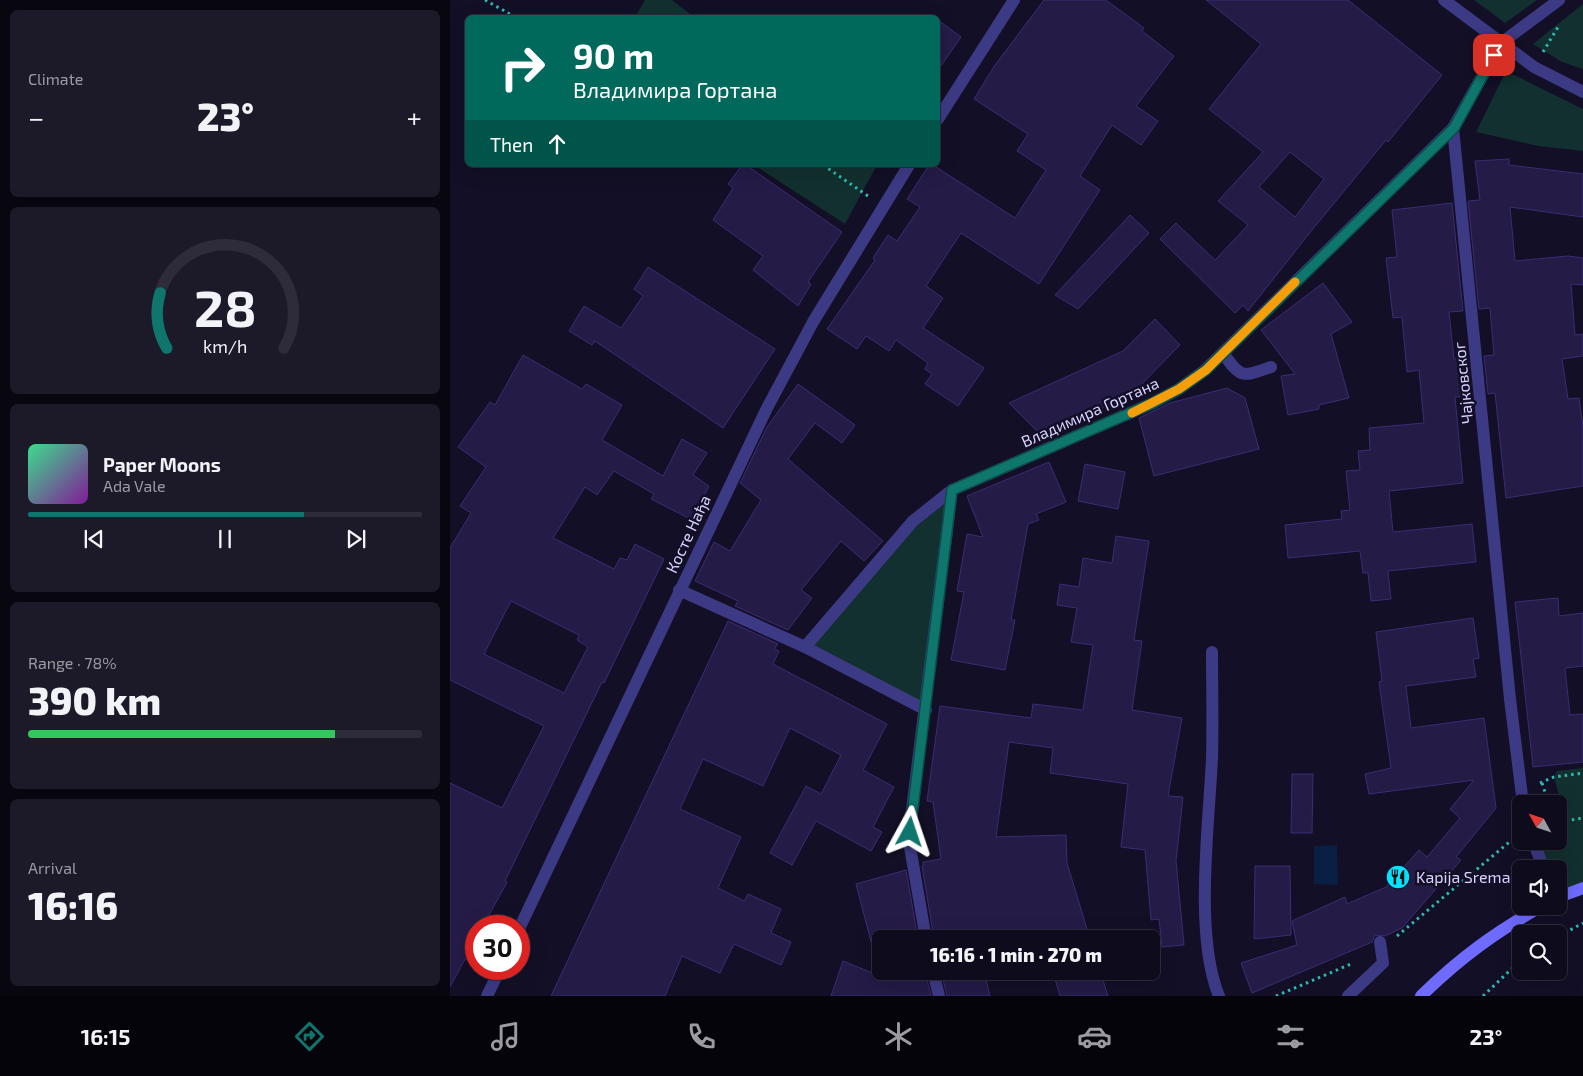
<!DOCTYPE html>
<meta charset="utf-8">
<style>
body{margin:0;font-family:"Exo 2",sans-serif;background:#1c1929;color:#f1f3f6;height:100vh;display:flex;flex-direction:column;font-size:19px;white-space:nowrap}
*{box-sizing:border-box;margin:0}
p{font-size:16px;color:#9b9ba3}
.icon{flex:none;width:28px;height:28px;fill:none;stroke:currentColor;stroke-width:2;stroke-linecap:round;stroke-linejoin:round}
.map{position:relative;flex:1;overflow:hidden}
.side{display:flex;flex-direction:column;gap:10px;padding:10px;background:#08060f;width:450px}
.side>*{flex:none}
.guide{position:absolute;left:15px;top:15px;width:475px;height:152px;border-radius:8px;box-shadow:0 5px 20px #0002,0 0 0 1px #2e2b3b;background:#00695c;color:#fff;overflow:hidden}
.needle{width:32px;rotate:310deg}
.tools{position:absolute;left:1062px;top:795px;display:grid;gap:10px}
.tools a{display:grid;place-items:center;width:55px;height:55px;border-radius:8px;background:#0e0b1c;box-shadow:0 5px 20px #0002,0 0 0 1px #2e2b3b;font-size:25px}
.speed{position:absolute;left:15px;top:915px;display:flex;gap:10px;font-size:25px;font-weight:700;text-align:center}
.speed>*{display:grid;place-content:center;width:65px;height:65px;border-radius:50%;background:#0e0b1c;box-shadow:0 5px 20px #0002,0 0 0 1px #2e2b3b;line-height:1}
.speed .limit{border:8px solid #d22;background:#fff;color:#111}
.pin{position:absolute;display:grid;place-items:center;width:42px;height:42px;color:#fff;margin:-21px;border-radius:10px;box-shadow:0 2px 8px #0006}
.me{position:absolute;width:55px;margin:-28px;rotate:5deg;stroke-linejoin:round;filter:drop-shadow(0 0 4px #0008)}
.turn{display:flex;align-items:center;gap:18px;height:105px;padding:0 25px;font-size:22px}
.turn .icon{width:65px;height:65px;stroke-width:2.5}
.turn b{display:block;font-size:35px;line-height:42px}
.then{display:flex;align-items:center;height:48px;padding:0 25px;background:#0003;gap:10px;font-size:19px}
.big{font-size:38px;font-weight:800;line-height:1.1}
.side .tile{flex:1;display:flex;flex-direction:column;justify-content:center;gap:8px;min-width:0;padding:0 18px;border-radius:8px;background:#1c1929}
.side .dial{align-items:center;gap:0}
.dial svg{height:130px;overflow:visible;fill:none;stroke:#2e2b3b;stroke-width:7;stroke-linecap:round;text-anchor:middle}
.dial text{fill:#f1f3f6;stroke:none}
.song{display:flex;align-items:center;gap:15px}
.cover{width:60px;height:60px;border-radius:8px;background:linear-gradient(135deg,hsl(150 70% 55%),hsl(290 70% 35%))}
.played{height:5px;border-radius:2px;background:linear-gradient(90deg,#0f766e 70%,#2e2b3b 70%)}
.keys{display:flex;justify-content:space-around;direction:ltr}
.heat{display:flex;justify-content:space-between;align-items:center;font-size:28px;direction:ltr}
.charge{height:8px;border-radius:4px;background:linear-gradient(90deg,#34c759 78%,#2e2b3b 0)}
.trip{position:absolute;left:422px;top:930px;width:288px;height:50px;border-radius:8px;background:#0e0b1c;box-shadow:0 5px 20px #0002,0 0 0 1px #2e2b3b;font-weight:800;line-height:50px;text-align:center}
.tab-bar{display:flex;height:80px;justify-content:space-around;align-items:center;background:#06040b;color:#9b9ba3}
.tab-bar .icon{width:35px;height:35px}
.tab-bar .active{color:#0f766e}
.tab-bar b{font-size:22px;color:#f1f3f6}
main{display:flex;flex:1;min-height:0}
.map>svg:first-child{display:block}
.green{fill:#12302f}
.water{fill:#0a1f44}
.building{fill:#241b47;stroke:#3b2d73;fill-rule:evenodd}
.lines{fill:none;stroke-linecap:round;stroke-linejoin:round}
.path{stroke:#2fb8b0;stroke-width:3;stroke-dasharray:2.5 4;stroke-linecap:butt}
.service{stroke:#3d3a85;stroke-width:12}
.minor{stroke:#3d3a85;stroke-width:12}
.secondary{stroke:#6f6bff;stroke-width:12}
.route-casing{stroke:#0a4d48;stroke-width:12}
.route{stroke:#0f766e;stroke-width:9}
.slow{stroke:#f59e0b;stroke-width:9}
.labels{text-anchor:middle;stroke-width:5;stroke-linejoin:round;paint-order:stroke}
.street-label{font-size:16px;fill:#d9d4ff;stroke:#130f26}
.poi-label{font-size:16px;fill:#d9d4ff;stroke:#130f26;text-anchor:start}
</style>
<main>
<section class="side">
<div class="tile"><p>Climate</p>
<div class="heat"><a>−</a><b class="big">23°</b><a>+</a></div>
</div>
<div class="tile dial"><svg viewBox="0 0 100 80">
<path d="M14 69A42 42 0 1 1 86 69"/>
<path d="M14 69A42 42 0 0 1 10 35" stroke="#0f766e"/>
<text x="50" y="56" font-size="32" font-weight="700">28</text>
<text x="50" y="72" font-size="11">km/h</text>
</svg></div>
<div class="tile">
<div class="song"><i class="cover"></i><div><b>Paper Moons</b><p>Ada Vale</p></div></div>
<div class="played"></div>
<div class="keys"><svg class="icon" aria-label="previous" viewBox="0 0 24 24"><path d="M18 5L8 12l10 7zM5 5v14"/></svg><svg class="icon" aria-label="pause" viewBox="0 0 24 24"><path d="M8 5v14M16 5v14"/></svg><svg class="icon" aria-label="next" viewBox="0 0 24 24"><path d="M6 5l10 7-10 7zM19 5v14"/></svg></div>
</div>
<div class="tile"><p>Range · 78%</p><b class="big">390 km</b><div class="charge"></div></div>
<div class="tile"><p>Arrival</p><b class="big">16:16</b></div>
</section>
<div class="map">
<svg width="1133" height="996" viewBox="0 0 1133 996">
<rect width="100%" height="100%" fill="#130f26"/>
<!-- green -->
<g class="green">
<path d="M195 0H222L244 17H185Z"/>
<path d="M1024 0H1087L1055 23Z"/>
<path d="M1133 4V69L1112 62 1083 44Z"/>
<path d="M1056 71 1133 109V151L1088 146 1026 132Z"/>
<path d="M304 165H427L395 224Z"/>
<path d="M502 490 476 710 355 647 463 521Z"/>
<path d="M1133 768V888L1109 897V869H1094L1083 841H1109V804H1080L1109 795 1104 777 1107 771Z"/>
</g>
<!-- water -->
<path class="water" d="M887 845 888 885 864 884V846Z"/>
<!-- building -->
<g class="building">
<path d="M594 0H656L694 28 692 31 724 56 686 106 708 121 691 145 662 125 630 176 650 190 589 284 511 233 476 286 493 298 473 328 534 368 508 406 475 384 482 374 475 369 478 363 446 340 439 351 416 336 407 349 377 329 425 260 423 258 438 235 447 241 470 207 457 199 479 165H483L565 218 596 170 567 151 578 134 524 99 545 65Z"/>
<path d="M756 0H898L992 75 938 142 936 140 862 230 798 311 793 305 785 313 710 239 726 223 765 260 798 225 768 201 813 152 759 109 811 44ZM840 152 874 179 845 217 809 187Z"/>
<path d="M488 20 511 37 488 70Z"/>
<path d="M1059 159V165L1133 174V217L1060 207 1065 261 1118 256 1133 258V285L1121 284 1125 335 1133 334V356L1112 359 1118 399 1129 398 1133 427V486L1056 498 1045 393 1038 394 1034 356 1044 355 1040 308 1029 309 1018 201 1030 200 1025 161Z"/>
<path d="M292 165H296L392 232 358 282 361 284 348 306 303 270 313 256 263 220 283 188 278 184Z"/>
<path d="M1002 203 1013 311 999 312 1004 359 1018 358 1022 396 1005 397 1013 483 939 491 943 532 1022 524 1026 562 938 571 941 599 921 601 918 573H913L910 551 838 558 835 525 892 519 891 511 900 510 896 471 910 470 908 451 920 450 919 428 974 423 969 370 957 372 952 317 943 318 936 258 947 257 942 210Z"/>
<path d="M680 215 699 233 628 309 605 295Z"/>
<path d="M198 267 325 349 273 428 145 341 142 345 119 331 134 306 171 328 193 296 184 289Z"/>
<path d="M873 283 902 322 881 334 899 398 869 405V409L838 415 831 376 845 374 811 330Z"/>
<path d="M705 319 730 345 680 396 591 435 559 403 673 351Z"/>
<path d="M73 355 132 389 136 384 172 405 152 440 213 476 232 439 257 453 243 475 259 486 242 520 201 499 204 494 164 471 147 495 135 487 103 538 164 569 170 558 177 560 185 544 214 559 154 683 152 682 55 881 57 882 33 926H26V939L0 987V783L52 808 94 726 0 680V548L21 513 10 506 36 467 8 447 40 402 45 405ZM61 601 129 635 127 640 138 647 114 693 34 654Z"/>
<path d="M348 384 405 425 392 443 365 423 338 459 433 541 414 561 391 541 351 590 362 598 338 630 285 606 288 601 245 581 264 542 280 551 311 500 290 483 317 427Z"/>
<path d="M777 388 795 398 809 449 704 476 689 418 720 403Z"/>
<path d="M599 462 616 502 586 514 589 520 578 524 561 620H565L555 670 501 660 514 592 507 591 517 534 533 537 517 496Z"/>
<path d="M635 464 675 472 668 509 628 501Z"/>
<path d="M666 536 699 541 684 640 692 641 682 710 732 718 718 796 733 797 726 861 734 945 712 947 709 919 701 920 695 850 671 847 678 784 600 773 603 748 559 742 546 837 616 835 617 863 640 939H484L472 866 474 865 473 862 491 859 483 802 477 801 490 706 581 718 583 704 633 710 643 645 621 642 627 608 607 605 610 584 629 587 633 558 662 563Z"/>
<path d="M1108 598 1109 616 1133 613V666L1115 668 1120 715 1133 714V762L1083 767 1065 602Z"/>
<path d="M1023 618 1029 658 1023 659 1026 677 956 686 961 728 1034 718 1046 808 1006 857 1011 860 952 928 935 936 925 935 922 942 802 993 791 963 847 945 842 921 895 897 897 904 936 887 969 850 977 857 1010 818 1000 809 1024 780 919 794 915 774 941 768 929 682 932 681 926 632Z"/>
<path d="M278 621 328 644 324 649 329 651 323 664 437 724 413 770 444 787 423 827 432 832 421 851 366 821 342 865 320 853 356 786 371 794 391 755 340 728 313 786 253 759 230 809 291 837 268 888 294 901 298 894 331 909 321 933 341 942 331 965 284 944 270 973 232 956 215 996H101Z"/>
<path d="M842 774H863L862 833H841Z"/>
<path d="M805 866H840L841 935 804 939Z"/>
<path d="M456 870 468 939H431V971H475L481 996H381L393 961 430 976 406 884Z"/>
<path d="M491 971H534L540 996H497Z"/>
<path d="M613 971H650L658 996H610L605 979 615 976Z"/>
</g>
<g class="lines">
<!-- path -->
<g class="path">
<path d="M35 0 67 18"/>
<path d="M1093 52 1108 27"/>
<path d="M373 165 418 196"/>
<path d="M1090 783 1104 777 1133 773"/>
<path d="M1092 783 1099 804"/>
<path d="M1109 822 1133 818"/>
<path d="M947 936 1063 839"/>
<path d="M1109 936 1133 923"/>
<path d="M826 996 901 964"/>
<path d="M1033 996 1071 960"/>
</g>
<!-- service -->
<g class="service">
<path d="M773 353C791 379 792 377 821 367"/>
<path d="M898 996 933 963 930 942"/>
</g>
<!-- minor -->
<g class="minor">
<path d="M994 0 1084 67 1133 92"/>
<path d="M488 119 564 0"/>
<path d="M229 590 355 647 476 710"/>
<path d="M355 647 463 521 502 490"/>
<path d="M762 652C762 687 763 723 762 758 759 825 744 935 769 996"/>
<path d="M1073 804 1060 699 1003 128 1051 43 1109 0"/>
<path d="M1083 841 1094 869"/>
<path d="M69 929 317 408 363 322 459 165"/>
<path d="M476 939 460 847 461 817 502 490 703 403 729 389 755 370 1003 128"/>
<path d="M483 971 489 996"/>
<path d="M37 996 50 969"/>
</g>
<!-- secondary -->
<g class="secondary">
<path d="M1109 897 1133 888"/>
<path d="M971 996C1010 958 1044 933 1092 906"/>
</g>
</g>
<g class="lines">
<!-- route casing -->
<g class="route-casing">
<path id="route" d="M460 832 502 490 703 403 729 389 756 370 1004 128 1044 55"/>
</g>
<!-- route -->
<use href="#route" class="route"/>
<!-- slow -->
<path class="slow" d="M682 413 729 389 756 370 845 282"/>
</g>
<!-- icons -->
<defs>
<g id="restaurant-disc" transform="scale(1.25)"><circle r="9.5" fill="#00e5ff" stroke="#130f26"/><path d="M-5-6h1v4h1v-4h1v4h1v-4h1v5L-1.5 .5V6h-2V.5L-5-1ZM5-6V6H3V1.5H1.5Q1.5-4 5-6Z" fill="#111"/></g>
</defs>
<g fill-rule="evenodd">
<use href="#restaurant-disc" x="948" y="877"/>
</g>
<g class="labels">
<!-- street labels -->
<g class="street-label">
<text transform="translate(1013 383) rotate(-96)" y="6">Чајковског</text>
<text transform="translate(640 412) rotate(-24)" y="6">Владимира Гортана</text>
<text transform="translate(238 534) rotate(-65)" y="6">Косте Нађа</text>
</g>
<!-- poi labels -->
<g class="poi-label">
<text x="966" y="883">Kapija Srema</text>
</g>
</g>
</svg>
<div class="tools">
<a><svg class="needle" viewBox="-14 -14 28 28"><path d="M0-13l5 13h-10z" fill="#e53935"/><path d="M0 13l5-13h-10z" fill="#9b9ba3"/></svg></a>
<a><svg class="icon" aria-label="sound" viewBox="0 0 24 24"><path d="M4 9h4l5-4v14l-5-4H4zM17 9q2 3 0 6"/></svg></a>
<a><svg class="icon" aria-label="search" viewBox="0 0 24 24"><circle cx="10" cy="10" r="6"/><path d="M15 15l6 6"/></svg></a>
</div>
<div class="speed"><div class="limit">30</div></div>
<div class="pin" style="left:1044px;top:55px;background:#d93025"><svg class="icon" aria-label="arrive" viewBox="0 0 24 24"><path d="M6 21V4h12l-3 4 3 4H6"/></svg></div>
<svg class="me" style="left:460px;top:832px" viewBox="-20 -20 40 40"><path d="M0-17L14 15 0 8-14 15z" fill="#0f766e" stroke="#fff" stroke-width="4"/></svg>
<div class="trip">16:16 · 1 min · 270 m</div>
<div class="guide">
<div class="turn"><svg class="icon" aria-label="right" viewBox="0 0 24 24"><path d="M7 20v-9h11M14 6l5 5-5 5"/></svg><div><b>90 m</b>Владимира Гортана</div></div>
<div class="then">Then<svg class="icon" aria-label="ahead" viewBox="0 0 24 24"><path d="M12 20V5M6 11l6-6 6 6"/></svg></div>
</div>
</div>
</main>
<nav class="tab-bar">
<b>16:15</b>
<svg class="icon active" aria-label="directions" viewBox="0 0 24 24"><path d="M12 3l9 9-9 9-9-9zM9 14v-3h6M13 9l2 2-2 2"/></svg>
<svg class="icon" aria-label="music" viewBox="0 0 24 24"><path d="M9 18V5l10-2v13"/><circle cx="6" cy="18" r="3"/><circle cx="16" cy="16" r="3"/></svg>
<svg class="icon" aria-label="phone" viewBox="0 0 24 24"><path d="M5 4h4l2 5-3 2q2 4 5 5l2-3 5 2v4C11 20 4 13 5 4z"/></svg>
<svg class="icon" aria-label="climate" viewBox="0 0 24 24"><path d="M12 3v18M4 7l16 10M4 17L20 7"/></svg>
<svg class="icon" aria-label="car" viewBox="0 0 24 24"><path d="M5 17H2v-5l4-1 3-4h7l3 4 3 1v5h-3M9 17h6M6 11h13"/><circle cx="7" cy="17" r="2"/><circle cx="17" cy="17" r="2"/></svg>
<svg class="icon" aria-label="filters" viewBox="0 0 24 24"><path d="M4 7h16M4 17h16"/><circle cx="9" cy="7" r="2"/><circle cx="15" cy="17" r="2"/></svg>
<b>23°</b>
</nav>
